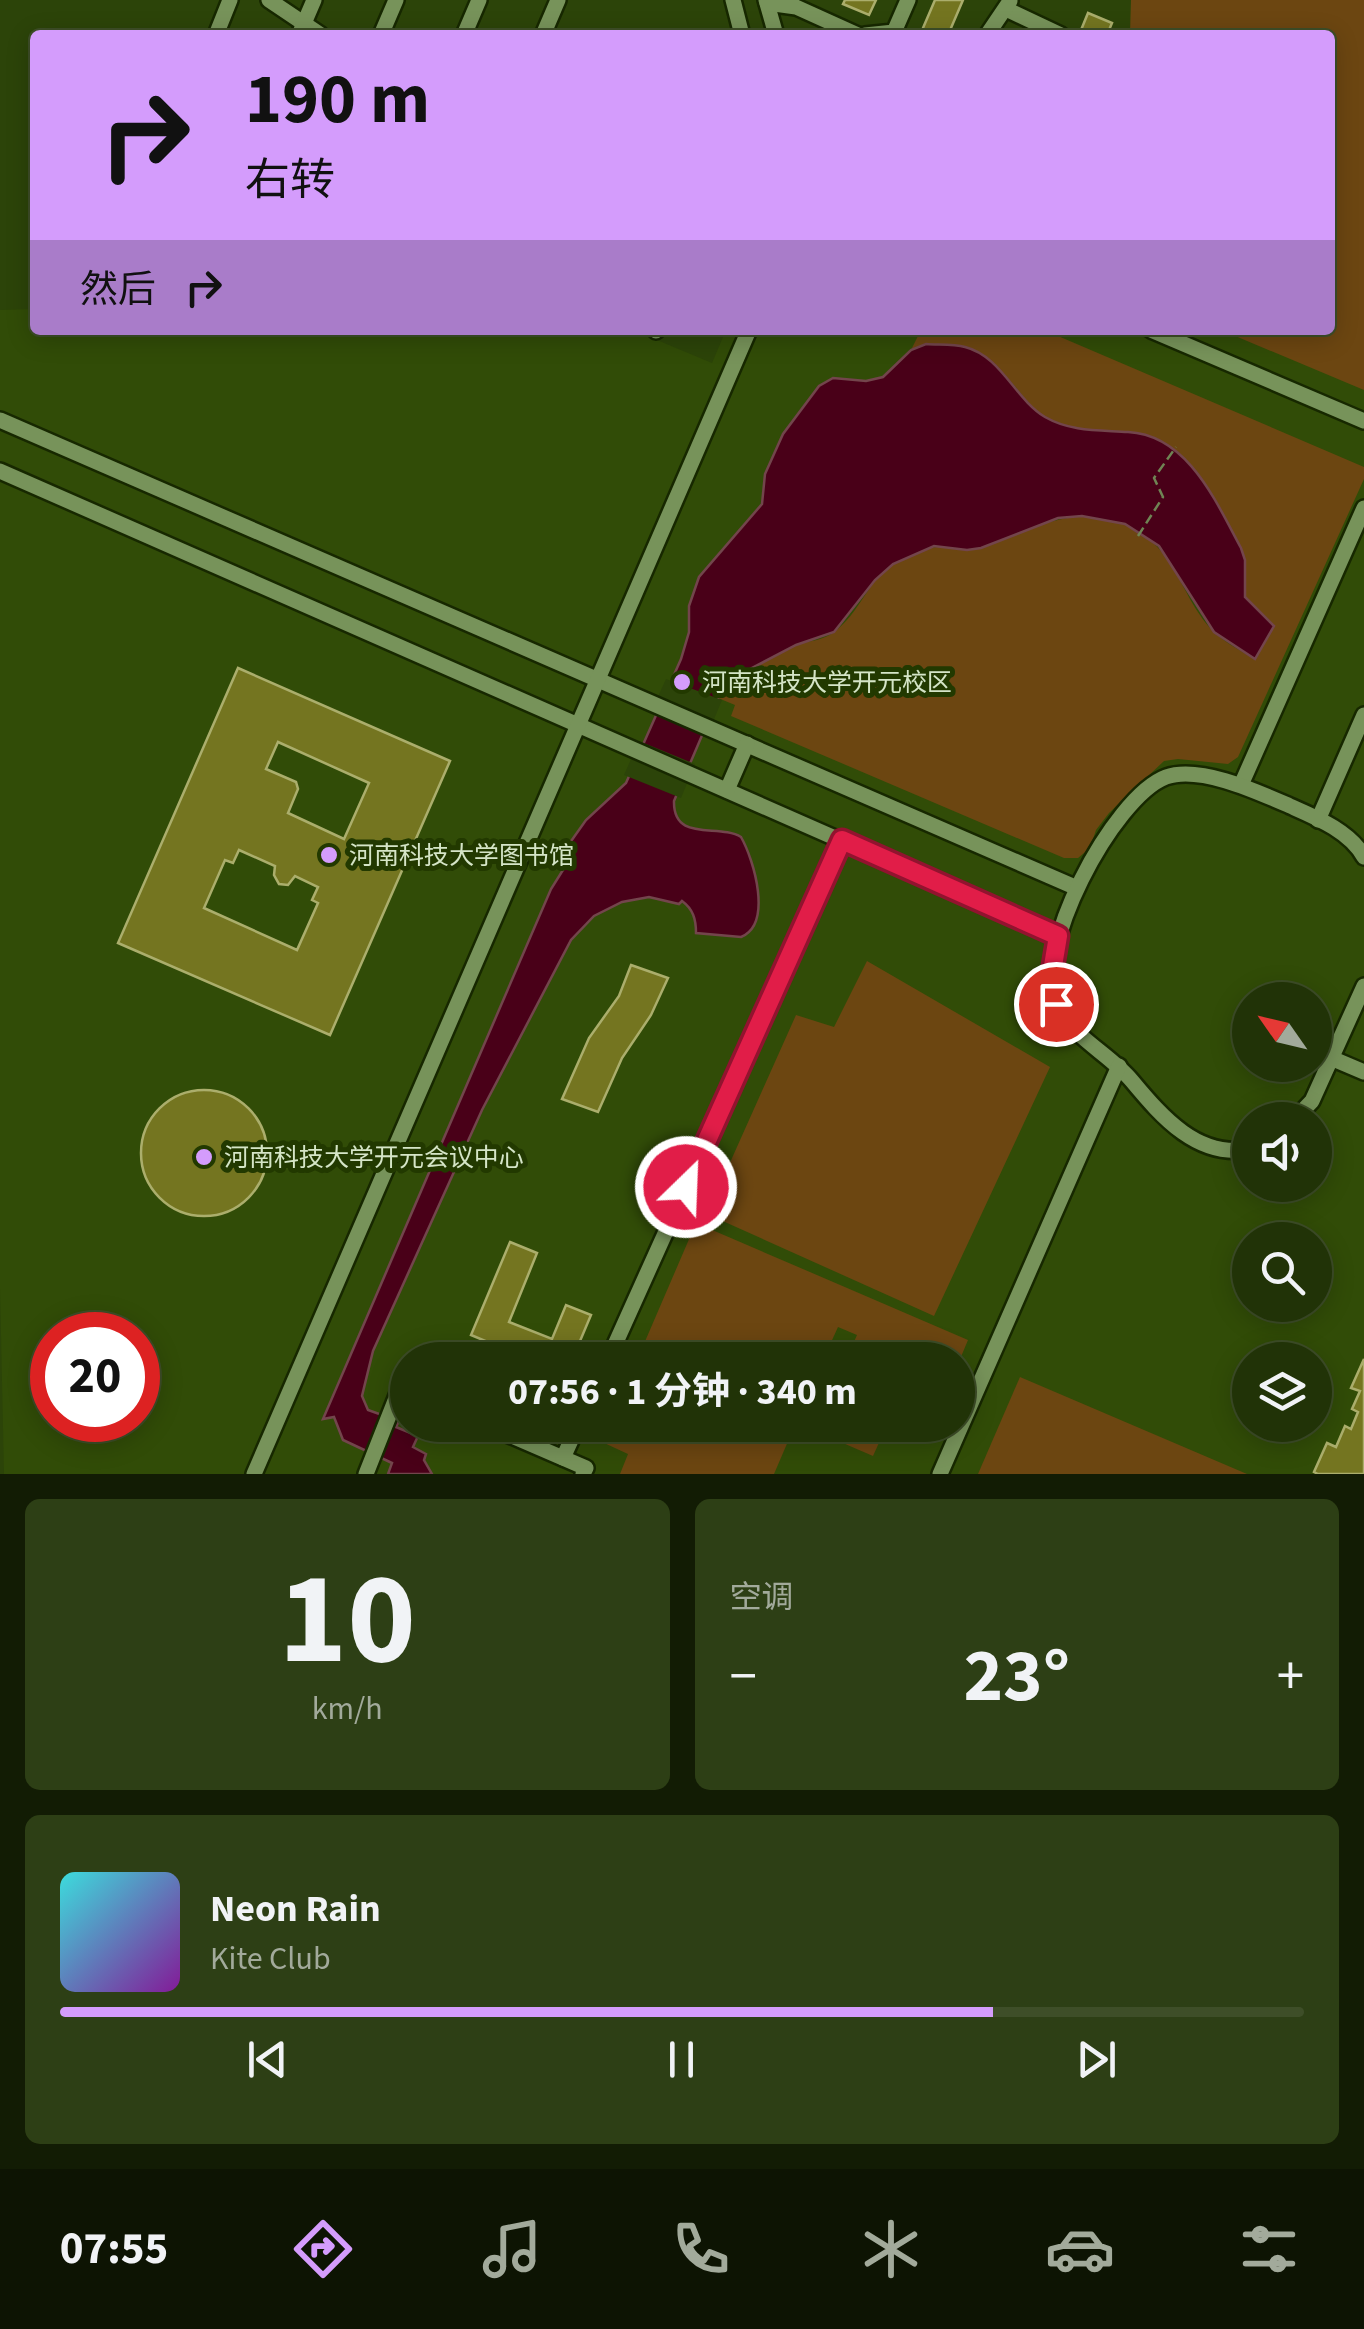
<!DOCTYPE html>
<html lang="zh">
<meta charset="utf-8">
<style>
body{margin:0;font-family:"Source Sans 3","Noto Sans SC",sans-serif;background:#2d3f15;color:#f1f3f6;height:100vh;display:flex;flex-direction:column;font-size:38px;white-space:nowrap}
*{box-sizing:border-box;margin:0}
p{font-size:32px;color:#a2aa9b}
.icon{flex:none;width:55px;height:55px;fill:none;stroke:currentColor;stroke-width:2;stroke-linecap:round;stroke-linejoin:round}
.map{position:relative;height:1474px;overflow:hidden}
.details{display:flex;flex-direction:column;gap:25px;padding:25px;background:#121c04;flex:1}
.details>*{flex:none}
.banner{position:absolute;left:30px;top:30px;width:1305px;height:305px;border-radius:10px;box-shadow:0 5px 25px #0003,0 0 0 2px #3e4e28;background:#d49cfc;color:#111;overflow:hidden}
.needle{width:65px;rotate:304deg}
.fabs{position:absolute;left:1232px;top:982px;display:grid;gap:20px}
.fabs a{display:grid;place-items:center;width:100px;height:100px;border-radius:50%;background:#213307;box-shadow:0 5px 25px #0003,0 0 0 2px #3e4e28;font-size:50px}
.speed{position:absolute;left:30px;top:1312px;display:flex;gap:20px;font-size:50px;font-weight:700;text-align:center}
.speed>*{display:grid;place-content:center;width:130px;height:130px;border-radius:50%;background:#213307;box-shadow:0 5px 25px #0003,0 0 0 2px #3e4e28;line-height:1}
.speed .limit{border:15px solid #d22;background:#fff;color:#111}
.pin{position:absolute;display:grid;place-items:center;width:85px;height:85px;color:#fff;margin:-42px;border:5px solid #fff;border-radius:50%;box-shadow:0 2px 10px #0007}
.me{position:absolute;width:110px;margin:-55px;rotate:24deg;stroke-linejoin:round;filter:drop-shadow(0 0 8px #0008)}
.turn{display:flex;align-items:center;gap:35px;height:210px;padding:0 50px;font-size:45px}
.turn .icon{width:130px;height:130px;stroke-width:2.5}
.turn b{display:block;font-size:70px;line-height:85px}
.then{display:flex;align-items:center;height:95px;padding:0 50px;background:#0003;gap:20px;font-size:38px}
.big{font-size:75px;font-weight:700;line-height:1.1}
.details .widget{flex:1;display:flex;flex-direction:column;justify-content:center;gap:15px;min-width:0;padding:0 35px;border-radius:15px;background:#2d3f15}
.details .dial{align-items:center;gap:0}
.dial b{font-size:130px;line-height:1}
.song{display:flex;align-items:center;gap:30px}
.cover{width:120px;height:120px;border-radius:15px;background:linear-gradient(135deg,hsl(180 70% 55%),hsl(290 70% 35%))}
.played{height:10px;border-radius:5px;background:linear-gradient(90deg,#d49cfc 75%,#3e4e28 75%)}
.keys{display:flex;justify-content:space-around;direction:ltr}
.heat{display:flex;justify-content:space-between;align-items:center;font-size:55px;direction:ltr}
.details .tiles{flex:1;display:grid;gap:25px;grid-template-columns:1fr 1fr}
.widget:last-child{grid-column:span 2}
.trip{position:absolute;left:390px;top:1342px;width:585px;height:100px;border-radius:50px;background:#213307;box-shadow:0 5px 25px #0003,0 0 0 2px #3e4e28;font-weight:700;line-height:100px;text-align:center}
.tabs{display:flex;height:160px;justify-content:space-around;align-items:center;background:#0d1403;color:#a2aa9b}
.tabs .icon{width:70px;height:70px}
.tabs .selected{color:#d49cfc}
.tabs b{font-size:45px;color:#f1f3f6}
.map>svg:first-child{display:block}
.built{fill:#314c07;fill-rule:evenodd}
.green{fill:#6c4611}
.water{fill:#490018;stroke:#73454c;stroke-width:2.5}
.pier{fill:#2c4409}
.building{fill:#747520;stroke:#abae6c;stroke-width:2.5;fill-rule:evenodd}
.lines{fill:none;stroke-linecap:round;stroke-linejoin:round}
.minor-casing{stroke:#172800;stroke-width:20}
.path{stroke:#6f8454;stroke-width:2.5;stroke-dasharray:10 5;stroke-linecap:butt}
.minor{stroke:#77935a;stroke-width:15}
.route-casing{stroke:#92132f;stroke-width:25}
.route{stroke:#e11d48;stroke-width:18}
.poi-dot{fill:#d49cfc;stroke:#223900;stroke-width:4}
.labels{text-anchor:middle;stroke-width:10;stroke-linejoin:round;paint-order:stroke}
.poi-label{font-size:25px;fill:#d5e5c7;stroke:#223900;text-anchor:start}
</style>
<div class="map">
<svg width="1364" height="1474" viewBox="0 0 1364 1474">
<rect width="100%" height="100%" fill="#2c4409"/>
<!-- built -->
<path class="built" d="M1131 0H1364V1474H4L0 1288V310L35 309V330H633L712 363 726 330H1330V35H1130ZM1250 1000H1315V1065H1250ZM1250 1120H1315V1185H1250ZM1250 1240H1315V1305H1250ZM52 1335H138V1420H52ZM408 1360H958V1425H408ZM1250 1360H1315V1425H1250Z"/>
<!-- green -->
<g class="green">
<path d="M1131 0H1364V390L1221 330H1330V35H1130Z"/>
<path d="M921 330H1044L1364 467V479L1238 757 1228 764 1178 759 1164 761 1109 813 1096 830 1090 848 1078 858H1064L731 716 735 705 718 698C736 672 767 653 798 644 810 641 824 640 834 632 859 614 868 581 893 563 910 552 931 545 951 547 959 548 965 551 973 549 1023 535 1073 500 1126 525 1177 548 1178 592 1211 629 1222 641 1240 650 1254 659L1274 626 1245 597V560L1158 439C1122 428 1085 435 1051 420 1029 410 1022 391 1006 377 993 365 945 351 926 344L911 350Z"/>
<path d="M867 961 1050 1067 934 1316 707 1214 796 1015 834 1027Z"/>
<path d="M696 1223 968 1340 958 1364V1360H946L920 1349 915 1360H846L857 1335 838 1327 823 1360H637Z"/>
<path d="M1020 1377 1247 1474H978Z"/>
<path d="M609 1425H795L774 1474H620L628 1454 602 1442Z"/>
<path d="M818 1425H887L873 1456 815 1431Z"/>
</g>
<!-- water -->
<path class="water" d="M926 344C938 345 953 344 965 347 1001 356 1015 399 1045 417 1071 432 1100 430 1128 432 1188 435 1216 502 1241 548L1245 560V597L1274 626 1255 659 1214 632 1159 546 1125 524 1082 516 1058 518 981 548 967 550 934 546 893 564 875 580 834 632 796 645 731 679 718 698 674 801C673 843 719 823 741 837 754 860 773 924 741 937L696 933C696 919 693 909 682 901L679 904 649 897 622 902 594 916 571 940 482 1110 373 1351 362 1396 368 1410 399 1421 396 1427 418 1436 413 1447 426 1454 424 1460 432 1474H388L392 1463 343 1440 334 1417 323 1419 551 889 563 870 569 844 586 820 626 783 681 659 689 632V606L699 577 762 504 765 474 783 434 819 386 833 378 866 381 883 377 911 350Z"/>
<!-- pier -->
<g class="pier">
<path d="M666 679 722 700 707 736 651 712Z"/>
<path d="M639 741 695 764 681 798 624 775Z"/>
</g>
<!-- building -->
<g class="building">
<path d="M845 0H876L869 15 843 4Z"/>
<path d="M935 0H963L948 35H920Z"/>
<path d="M1088 13 1112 23 1107 35H1079Z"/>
<path d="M238 668 450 761 330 1035 118 943ZM278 742 369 783 344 839 288 813 298 789 296 782 266 769ZM239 850 275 866 274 875 279 884 288 885 295 876 318 887 312 900 318 903 297 950 204 908 225 860 233 863Z"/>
<path d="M631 965 668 978 651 1015 622 1058 598 1112 562 1099 589 1038 619 996Z"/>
<circle cx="204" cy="1153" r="63"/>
<path d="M510 1242 537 1253 509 1322 552 1339 566 1305 591 1315 572 1360H531L471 1335Z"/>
<path d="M1364 1359V1474H1318L1314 1472 1327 1443 1336 1447 1345 1426 1351 1429 1358 1412 1352 1409 1360 1391 1351 1388Z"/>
</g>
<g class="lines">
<!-- minor casing -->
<g class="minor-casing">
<g id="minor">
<path d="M269 0 321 35"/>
<path d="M733 0 742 35"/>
<path d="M766 0 776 35"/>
<path d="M767 3 796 7 858 35"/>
<path d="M1006 9 1061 35"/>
<path d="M216 35 230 0"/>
<path d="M299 35 314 0"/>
<path d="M381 35 396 0"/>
<path d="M464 35 479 0"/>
<path d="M543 35 558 0"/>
<path d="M865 35 894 32 908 0"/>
<path d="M987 35 1010 1"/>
<path d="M1151 330 1364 421"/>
<path d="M656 331 657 330"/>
<path d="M0 420 1077 888"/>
<path d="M0 471 1058 936"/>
<path d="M1241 785 1364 508"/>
<path d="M727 790 747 744"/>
<path d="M1318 820 1364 715"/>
<path d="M1331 1058 1364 1072"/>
<path d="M1294 1120 1312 1101 1364 986"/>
<path d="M1250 1149C1198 1159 1162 1117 1132 1081 1110 1054 1073 1038 1057 1006 1030 954 1113 797 1166 777 1200 765 1258 792 1290 806 1315 817 1350 831 1364 857"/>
<path d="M608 1360 842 841"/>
<path d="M486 1425 586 1468 583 1474"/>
<path d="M563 1458 578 1425"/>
<path d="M254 1474 749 330"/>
<path d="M366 1474 400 1388 408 1391"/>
<path d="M940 1474 1119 1066"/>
</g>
</g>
<!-- path -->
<path class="path" d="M1138 536 1163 497 1154 478 1176 447"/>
<!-- minor -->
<use href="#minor" class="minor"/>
</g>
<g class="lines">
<!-- route casing -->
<g class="route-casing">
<path id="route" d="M686 1187 842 840 1058 936 1050 984 1056 1004"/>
</g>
<!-- route -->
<use href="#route" class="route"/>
</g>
<!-- markers -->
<g class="poi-dot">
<circle cx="682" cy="682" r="10"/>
<circle cx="329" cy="855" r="10"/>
<circle cx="204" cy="1157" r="10"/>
</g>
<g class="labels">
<!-- poi labels -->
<g class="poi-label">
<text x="702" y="691">河南科技大学开元校区</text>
<text x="349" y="864">河南科技大学图书馆</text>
<text x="224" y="1166">河南科技大学开元会议中心</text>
</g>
</g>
</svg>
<div class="fabs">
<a><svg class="needle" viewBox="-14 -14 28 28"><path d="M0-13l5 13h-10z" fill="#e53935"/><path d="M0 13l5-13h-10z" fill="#a2aa9b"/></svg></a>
<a><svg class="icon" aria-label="sound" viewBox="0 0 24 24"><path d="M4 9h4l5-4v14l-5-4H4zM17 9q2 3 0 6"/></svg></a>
<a><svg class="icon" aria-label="search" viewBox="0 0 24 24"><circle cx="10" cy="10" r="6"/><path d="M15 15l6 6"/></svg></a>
<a><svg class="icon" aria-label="layers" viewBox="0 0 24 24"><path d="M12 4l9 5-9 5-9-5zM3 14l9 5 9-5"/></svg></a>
</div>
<div class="speed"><div class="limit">20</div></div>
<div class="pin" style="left:1056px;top:1004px;background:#d93025"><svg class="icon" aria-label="arrive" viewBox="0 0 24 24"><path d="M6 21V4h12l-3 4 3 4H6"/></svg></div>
<svg class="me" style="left:686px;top:1187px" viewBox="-20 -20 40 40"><circle r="17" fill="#e11d48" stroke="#fff" stroke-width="3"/><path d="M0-11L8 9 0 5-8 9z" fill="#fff"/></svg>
<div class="trip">07:56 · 1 分钟 · 340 m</div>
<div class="banner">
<div class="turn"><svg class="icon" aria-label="right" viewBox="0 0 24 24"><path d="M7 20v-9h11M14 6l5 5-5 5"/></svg><div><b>190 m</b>右转</div></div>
<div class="then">然后<svg class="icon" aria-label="right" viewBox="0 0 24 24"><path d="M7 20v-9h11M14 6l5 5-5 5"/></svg></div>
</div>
</div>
<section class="details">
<div class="tiles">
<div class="widget dial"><b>10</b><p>km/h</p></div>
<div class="widget"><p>空调</p>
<div class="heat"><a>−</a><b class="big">23°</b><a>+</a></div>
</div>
<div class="widget">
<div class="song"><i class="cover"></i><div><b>Neon Rain</b><p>Kite Club</p></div></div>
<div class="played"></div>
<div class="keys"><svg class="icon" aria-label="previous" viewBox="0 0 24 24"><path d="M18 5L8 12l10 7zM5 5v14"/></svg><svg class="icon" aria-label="pause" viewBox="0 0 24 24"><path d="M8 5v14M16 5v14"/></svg><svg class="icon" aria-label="next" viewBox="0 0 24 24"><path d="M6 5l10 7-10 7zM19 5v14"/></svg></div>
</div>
</div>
</section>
<nav class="tabs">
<b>07:55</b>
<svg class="icon selected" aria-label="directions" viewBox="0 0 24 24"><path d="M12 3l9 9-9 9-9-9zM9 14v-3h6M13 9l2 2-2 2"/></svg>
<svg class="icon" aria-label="music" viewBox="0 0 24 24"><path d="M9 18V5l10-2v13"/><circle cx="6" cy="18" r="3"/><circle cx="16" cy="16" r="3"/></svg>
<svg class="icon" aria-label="phone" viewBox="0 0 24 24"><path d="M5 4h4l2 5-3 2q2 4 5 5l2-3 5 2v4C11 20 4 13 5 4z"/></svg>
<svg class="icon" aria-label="climate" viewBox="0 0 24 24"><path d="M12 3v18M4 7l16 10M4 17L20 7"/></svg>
<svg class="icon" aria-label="car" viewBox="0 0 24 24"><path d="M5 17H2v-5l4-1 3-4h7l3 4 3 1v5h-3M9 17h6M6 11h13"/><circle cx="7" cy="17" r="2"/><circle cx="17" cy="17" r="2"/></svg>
<svg class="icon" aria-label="filters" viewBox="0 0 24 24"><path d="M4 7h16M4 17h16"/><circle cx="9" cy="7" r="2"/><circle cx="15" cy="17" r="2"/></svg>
</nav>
